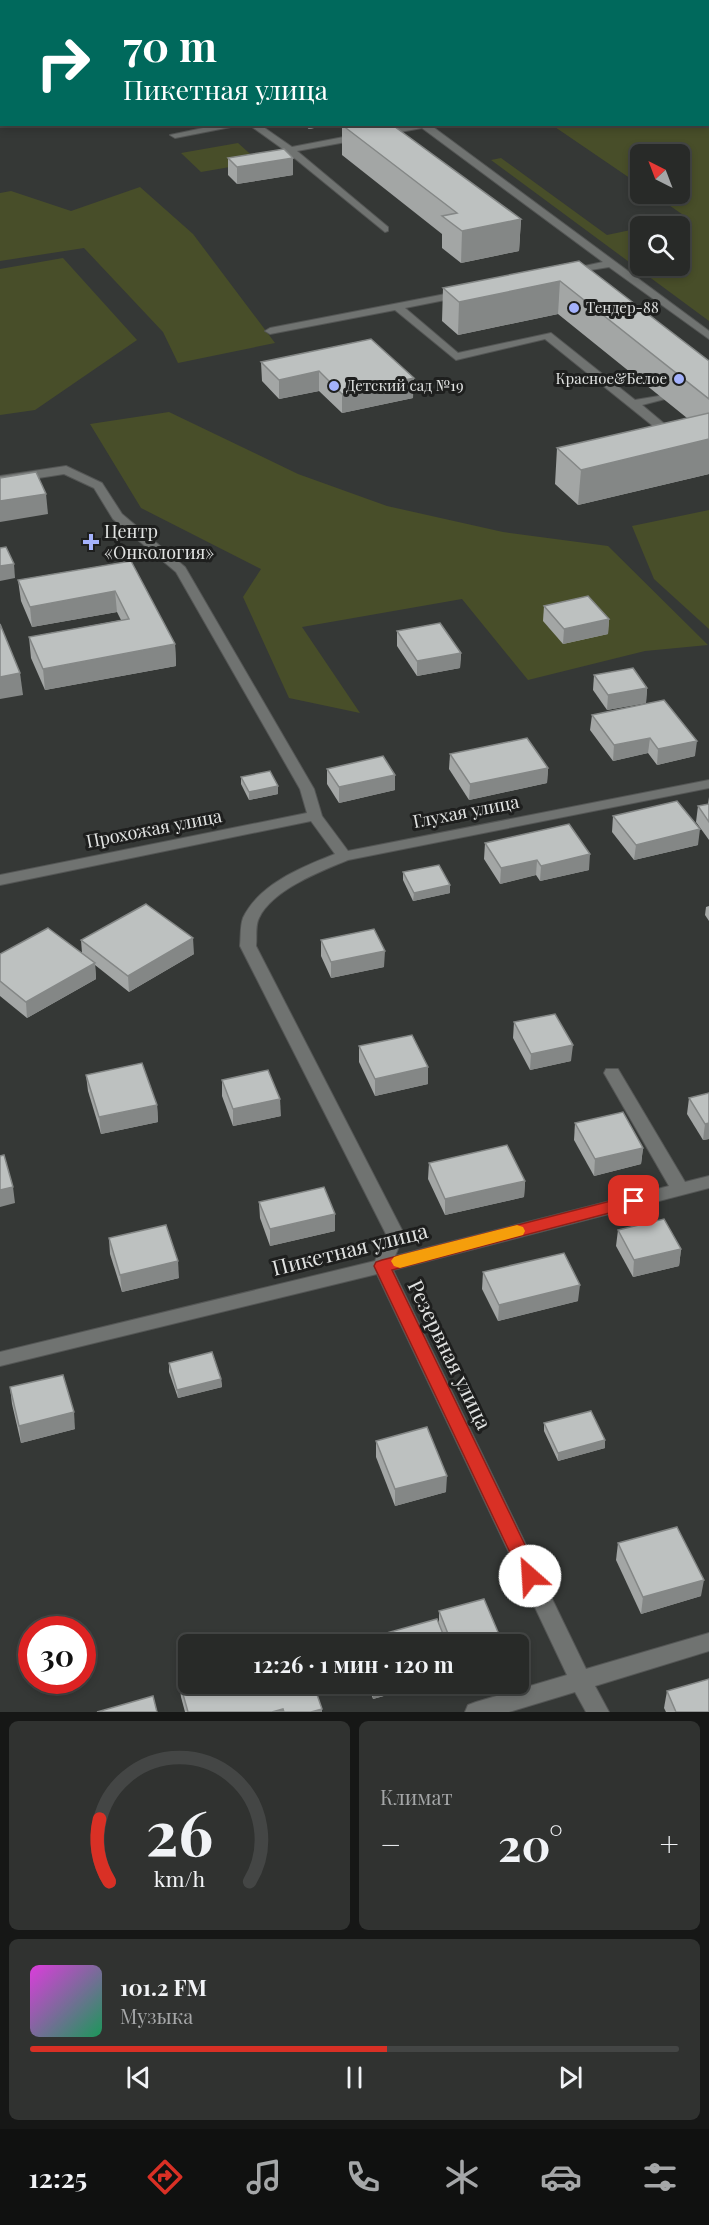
<!DOCTYPE html>
<html lang="ru">
<meta charset="utf-8">
<style>
body{margin:0;font-family:"Playfair Display",serif;background:#303230;color:#f1f3f6;height:100vh;display:flex;flex-direction:column;font-size:22px;white-space:nowrap}
*{box-sizing:border-box;margin:0}
p{font-size:20px;color:#a5a7a8}
.icon{flex:none;width:33px;height:33px;fill:none;stroke:currentColor;stroke-width:2;stroke-linecap:round;stroke-linejoin:round}
.map{position:relative;height:1712px;overflow:hidden}
.drawer{display:flex;flex-direction:column;gap:9px;padding:9px;background:#161716;flex:1}
.drawer>*{flex:none}
.guide{position:absolute;left:0px;top:0px;width:710px;height:126px;box-shadow:0 3px 9px #0003,0 0 0 2px #444645;background:#00695c;color:#fff;overflow:hidden}
.needle{width:39px;rotate:318deg}
.buttons{position:absolute;left:630px;top:144px;display:grid;gap:12px}
.buttons a{display:grid;place-items:center;width:60px;height:60px;border-radius:9px;background:#282a28;box-shadow:0 3px 9px #0003,0 0 0 2px #444645;font-size:30px}
.speed{position:absolute;left:18px;top:1616px;display:flex;gap:12px;font-size:30px;font-weight:700;text-align:center}
.speed>*{display:grid;place-content:center;width:78px;height:78px;border-radius:50%;background:#282a28;box-shadow:0 3px 9px #0003,0 0 0 2px #444645;line-height:1}
.speed .limit{border:9px solid #d22;background:#fff;color:#111}
.pin{position:absolute;display:grid;place-items:center;width:51px;height:51px;color:#fff;margin:-26px;border-radius:12px;box-shadow:0 3px 9px #0006}
.me{position:absolute;width:66px;margin:-33px;rotate:334deg;stroke-linejoin:round;filter:drop-shadow(0 0 4px #0008)}
.turn{display:flex;align-items:center;gap:21px;height:126px;padding:0 24px;font-size:27px}
.turn .icon{width:78px;height:78px;stroke-width:2.5}
.turn b{display:block;font-size:42px;line-height:51px}
.big{font-size:45px;font-weight:700;line-height:1.1}
.drawer .widget{flex:1;display:flex;flex-direction:column;justify-content:center;gap:9px;min-width:0;padding:0 21px;border-radius:9px;background:#303230}
.drawer .dial{align-items:center;gap:0}
.dial svg{height:156px;overflow:visible;fill:none;stroke:#444645;stroke-width:7;stroke-linecap:round;text-anchor:middle}
.dial text{fill:#f1f3f6;stroke:none}
.song{display:flex;align-items:center;gap:18px}
.cover{width:72px;height:72px;border-radius:9px;background:linear-gradient(135deg,hsl(300 70% 55%),hsl(150 70% 35%))}
.played{height:6px;border-radius:3px;background:linear-gradient(90deg,#d93025 55%,#444645 55%)}
.keys{display:flex;justify-content:space-around;direction:ltr}
.heat{display:flex;justify-content:space-between;align-items:center;font-size:33px;direction:ltr}
.drawer .tiles{flex:1;display:grid;gap:9px;grid-template-columns:1fr 1fr}
.widget:last-child{grid-column:span 2}
.trip{position:absolute;left:178px;top:1634px;width:351px;height:60px;border-radius:9px;background:#282a28;box-shadow:0 3px 9px #0003,0 0 0 2px #444645;font-weight:700;line-height:60px;text-align:center}
.tabs{display:flex;height:96px;justify-content:space-around;align-items:center;background:#101110;color:#a5a7a8}
.tabs .icon{width:42px;height:42px}
.tabs .selected{color:#d93025}
.tabs b{font-size:27px;color:#f1f3f6}
.map>svg:first-child{display:block}
.green{fill:#484e29}
.lines{fill:none;stroke-linecap:round;stroke-linejoin:round}
.minor-casing{stroke:#545655;stroke-width:2}
.minor{fill:#707371;fill-rule:evenodd}
.wall{fill:#a3a6a5}
.shaded-wall{fill:#848786}
.building{fill:#bdc1c0;stroke:#848786;stroke-width:1.5}
.route{fill:#d93025;stroke:#8d1f18;stroke-width:1.5}
.slow{fill:#f59e0b}
.poi-dot{fill:#a4b2fc;stroke:#1e1f1e;stroke-width:2}
.labels{text-anchor:middle;stroke-width:6;stroke-linejoin:round;paint-order:stroke}
.far-poi-label{font-size:15px;fill:#e1e3e2;stroke:#1e1f1e;text-anchor:start}
.poi-label{font-size:18px;fill:#e1e3e2;stroke:#1e1f1e;text-anchor:start}
.street-label{font-size:18px;fill:#e1e3e2;stroke:#1e1f1e}
.near-street-label{font-size:21px;fill:#e1e3e2;stroke:#1e1f1e}
</style>
<div class="map">
<svg width="709" height="1712" viewBox="0 0 709 1712">
<rect width="100%" height="100%" fill="#353836"/>
<!-- green -->
<g class="green">
<path d="M285 0H709V321L491 160 501 158 607 235 640 228V266H680V226H650L689 219 653 194H680V154H640V185L552 125 708 124V2Z"/>
<path d="M238 143 259 162 201 172 181 153Z"/>
<path d="M140 187 193 234 275 343 178 363 163 332 84 248 0 261V193L11 191 71 211Z"/>
<path d="M63 258 137 340 35 410 0 415V269Z"/>
<path d="M169 412 298 474 387 506 503 532 608 546 708 645 645 651 528 680 462 599 302 627 360 713 289 698 243 597 261 569 141 508 90 424Z"/>
<path d="M709 510V629L654 579 632 526Z"/>
</g>
<g class="lines">
<!-- minor casing -->
<g class="minor-casing">
<g id="minor">
<path d="M142 0H150L151 2H143Z"/>
<path d="M253 0H262L263 2H254Z"/>
<path d="M0 69H2L0 75Z"/>
<path d="M2 93V99L0 100V94Z"/>
<path d="M222 124H246L175 138 170 135Z"/>
<path d="M248 124H259L292 147 411 124H429L709 331V339L609 267 566 274V270L603 262 422 128 297 151 388 227V231L385 232 287 152Z"/>
<path d="M461 291 466 294 465 296 405 308 458 353 551 333 635 400 665 395V399L642 405 673 431 661 436H653V432L658 430 545 339 456 360 395 310 270 334 265 331 270 328Z"/>
<path d="M66 466 102 483 122 514 185 567 314 789 322 816 348 851 709 780V788L348 860C321 871 272 890 259 918 255 926 257 937 256 946L404 1234 395 1256 669 1186 604 1073 606 1069H618L685 1182 709 1176V1188L393 1270 586 1669 709 1633V1651L595 1686 609 1712H586L575 1692 509 1712H465L468 1705 476 1702 567 1675 377 1274 0 1366V1352L375 1261 386 1234 240 946C241 937 240 926 243 918 259 884 302 867 335 854L311 821 0 885V875L307 813 300 789 176 572 113 519 94 488 64 474 0 484V476Z"/>
</g>
</g>
<!-- minor -->
<use href="#minor" class="minor"/>
</g>
<!-- wall -->
<g class="wall">
<path d="M39 0H67L52 2 40 1Z"/>
<path d="M161 0H236L238 2H161Z"/>
<path d="M302 124H334L309 129Z"/>
<path d="M342 125 521 219 519 251 461 263 442 248V234L342 155Z"/>
<path d="M228 158H293V175L237 184 228 175Z"/>
<path d="M579 261 709 361V474L578 505 555 484 557 448 687 418 558 314 458 335 442 321 443 288Z"/>
<path d="M371 339 413 398 342 413 319 391 279 399 262 381 261 362Z"/>
<path d="M131 561 175 644 176 666 45 690 31 658 29 637 121 620 117 612 32 627 21 601 18 580Z"/>
<path d="M544 606 609 619 608 634 563 644 543 621Z"/>
<path d="M397 631 461 653 460 668 417 676 397 646Z"/>
<path d="M594 675 647 688 646 703 607 710 593 690Z"/>
<path d="M592 715 695 756 657 765 648 753 613 761 590 730Z"/>
<path d="M450 754 548 768 547 783 469 800 449 769Z"/>
<path d="M327 769 395 775V790L339 803 327 784Z"/>
<path d="M241 777 278 786V794L249 800 241 784Z"/>
<path d="M709 797V840L696 822 698 806 708 804Z"/>
<path d="M613 816 698 845 634 860 612 832Z"/>
<path d="M485 843 589 870 540 881 536 875 500 884 484 859Z"/>
<path d="M403 872 450 885V893L413 901 403 880Z"/>
<path d="M709 906V921L705 915 706 907Z"/>
<path d="M81 940 194 954 129 992 95 965 96 979 27 1018 0 996V954L82 953Z"/>
<path d="M321 940 384 967 331 978 321 956Z"/>
<path d="M514 1022 571 1061 530 1070 513 1038Z"/>
<path d="M359 1046 428 1084 375 1096 359 1062Z"/>
<path d="M86 1075 157 1105 158 1122 101 1134 88 1091Z"/>
<path d="M222 1080 281 1116 233 1126 222 1096Z"/>
<path d="M709 1093V1139L703 1140 687 1114 689 1098Z"/>
<path d="M575 1123 643 1148 641 1164 594 1176 574 1140Z"/>
<path d="M429 1163 525 1181 524 1197 445 1215 428 1179Z"/>
<path d="M259 1202 335 1231 270 1246 260 1218Z"/>
<path d="M618 1230 681 1249 679 1266 633 1277 616 1246Z"/>
<path d="M109 1238 179 1278 122 1292 110 1254Z"/>
<path d="M483 1272 578 1301 498 1321 482 1289Z"/>
<path d="M169 1363 221 1379 222 1387 178 1398 169 1372Z"/>
<path d="M10 1387 75 1429 21 1443 12 1404Z"/>
<path d="M544 1423 605 1440V1448L558 1461 544 1431Z"/>
<path d="M376 1441 446 1492 395 1506 376 1457Z"/>
<path d="M618 1543 701 1596 641 1614 616 1560Z"/>
<path d="M439 1611 503 1644H358V1641L439 1623Z"/>
<path d="M179 1680 322 1712H185L181 1697Z"/>
<path d="M367 1683H430L373 1699Z"/>
<path d="M667 1691 709 1712H666L664 1708Z"/>
</g>
<!-- shaded-wall -->
<g class="shaded-wall">
<path d="M50 0H67L52 2H50Z"/>
<path d="M309 124H334L309 129Z"/>
<path d="M293 158V175L237 184V167Z"/>
<path d="M521 219 519 251 461 263 462 231Z"/>
<path d="M560 281 558 314 458 335 459 302Z"/>
<path d="M319 371V391L279 399V380Z"/>
<path d="M414 378 413 398 342 413V394Z"/>
<path d="M709 439V474L578 505 581 470Z"/>
<path d="M46 494 48 514 0 522V501Z"/>
<path d="M14 564 15 578 0 581V566Z"/>
<path d="M115 591 117 612 32 627 30 607Z"/>
<path d="M609 619 608 634 563 644 564 629Z"/>
<path d="M175 644 176 666 45 690 43 669Z"/>
<path d="M461 653 460 668 417 676V661Z"/>
<path d="M20 673 23 695 0 699V677Z"/>
<path d="M647 688 646 703 607 710 608 695Z"/>
<path d="M650 738 648 753 613 761 614 745Z"/>
<path d="M697 741 695 756 657 765 658 749Z"/>
<path d="M548 768 547 783 469 800 470 784Z"/>
<path d="M395 775V790L339 803V787Z"/>
<path d="M278 786V794L249 800V792Z"/>
<path d="M700 829 698 845 634 860 636 845Z"/>
<path d="M590 854 589 870 540 881 541 866Z"/>
<path d="M537 860 536 875 500 884 501 868Z"/>
<path d="M450 885V893L413 901 414 893Z"/>
<path d="M193 938 194 954 129 992 128 976Z"/>
<path d="M385 951 384 967 331 978V962Z"/>
<path d="M95 963 96 979 27 1018 26 1002Z"/>
<path d="M573 1045 571 1061 530 1070 531 1054Z"/>
<path d="M428 1067V1084L375 1096V1079Z"/>
<path d="M280 1099 281 1116 233 1126V1109Z"/>
<path d="M157 1105 158 1122 101 1134 99 1117Z"/>
<path d="M709 1123V1139L703 1140 705 1124Z"/>
<path d="M643 1148 641 1164 594 1176 595 1159Z"/>
<path d="M525 1181 524 1197 445 1215V1199Z"/>
<path d="M13 1187 15 1203 0 1207V1190Z"/>
<path d="M335 1214V1231L270 1246V1229Z"/>
<path d="M681 1249 679 1266 633 1277 634 1260Z"/>
<path d="M178 1261 179 1278 122 1292 120 1275Z"/>
<path d="M580 1285 578 1301 498 1321 499 1305Z"/>
<path d="M221 1379 222 1387 178 1398 177 1390Z"/>
<path d="M74 1412 75 1429 21 1443 19 1426Z"/>
<path d="M605 1440V1448L558 1461V1453Z"/>
<path d="M447 1476 446 1492 395 1506V1489Z"/>
<path d="M704 1580 701 1596 641 1614 643 1597Z"/>
<path d="M373 1683H430L373 1699Z"/>
<path d="M283 1709V1712H272Z"/>
<path d="M322 1709V1712H311Z"/>
</g>
<!-- building -->
<g class="building">
<path d="M192 0H236L238 2H194Z"/>
<path d="M344 124H391L521 219 462 231 442 216 457 213 342 125Z"/>
<path d="M284 149 293 158 237 167 228 158Z"/>
<path d="M579 261 709 361V399L560 281 459 302 443 288Z"/>
<path d="M371 339 414 378 342 394 319 371 279 380 261 362Z"/>
<path d="M709 413V439L581 470 557 448Z"/>
<path d="M36 472 46 494 0 501V478Z"/>
<path d="M6 547 14 564 0 566V548Z"/>
<path d="M131 561 175 644 43 669 29 637 129 619 115 591 30 607 18 580Z"/>
<path d="M588 596 609 619 564 629 544 606Z"/>
<path d="M440 623 461 653 417 661 397 631Z"/>
<path d="M0 624 20 673 0 677Z"/>
<path d="M633 668 647 688 608 695 594 675Z"/>
<path d="M664 700 697 741 658 749 650 738 614 745 592 715Z"/>
<path d="M527 738 548 768 470 784 450 754Z"/>
<path d="M383 756 395 775 339 787 327 769Z"/>
<path d="M270 771 278 786 249 792 241 777Z"/>
<path d="M677 801 700 829 636 845 613 816Z"/>
<path d="M709 804V822L698 806Z"/>
<path d="M569 824 590 854 541 866 537 860 501 868 485 843Z"/>
<path d="M439 865 450 885 414 893 403 872Z"/>
<path d="M146 904 193 938 128 976 81 940Z"/>
<path d="M48 928 95 963 26 1002 0 981V954Z"/>
<path d="M374 929 385 951 331 962 321 940Z"/>
<path d="M555 1014 573 1045 531 1054 514 1022Z"/>
<path d="M412 1035 428 1067 375 1079 359 1046Z"/>
<path d="M142 1063 157 1105 99 1117 86 1075Z"/>
<path d="M268 1070 280 1099 233 1109 222 1080Z"/>
<path d="M709 1093V1123L705 1124 689 1098Z"/>
<path d="M623 1112 643 1148 595 1159 575 1123Z"/>
<path d="M507 1145 525 1181 445 1199 429 1163Z"/>
<path d="M4 1155 13 1187 0 1190V1156Z"/>
<path d="M324 1187 335 1214 270 1229 259 1202Z"/>
<path d="M664 1219 681 1249 634 1260 618 1230Z"/>
<path d="M166 1225 178 1261 120 1275 109 1238Z"/>
<path d="M564 1253 580 1285 499 1305 483 1272Z"/>
<path d="M212 1352 221 1379 177 1390 169 1363Z"/>
<path d="M63 1375 74 1412 19 1426 10 1387Z"/>
<path d="M591 1411 605 1440 558 1453 544 1423Z"/>
<path d="M427 1427 447 1476 395 1489 376 1441Z"/>
<path d="M677 1527 704 1580 643 1597 618 1543Z"/>
<path d="M484 1599 503 1644H452L439 1611Z"/>
<path d="M437 1619 447 1644H359L358 1641Z"/>
<path d="M298 1636 300 1644H269Z"/>
<path d="M189 1678V1683H313L322 1709 311 1712H284L283 1709 272 1712H188L179 1680Z"/>
<path d="M709 1679V1712H676L667 1691Z"/>
<path d="M153 1696 157 1712H97Z"/>
</g>
<!-- route -->
<path class="route" d="M634 1195 640 1197 642 1201 640 1205 392 1270 540 1576 537 1582 530 1584 524 1582 374 1266 376 1262 382 1260Z"/>
<!-- slow -->
<path class="slow" d="M517 1225 523 1227 525 1231 523 1235 400 1268 394 1266 391 1261 394 1257 400 1255Z"/>
<!-- markers -->
<g class="poi-dot">
<circle cx="574" cy="308" r="6"/>
<circle cx="679" cy="379" r="6"/>
<circle cx="334" cy="386" r="6"/>
<path d="M88 533h6v6h6v6h-6v6h-6v-6h-6v-6h6z"/>
</g>
<g class="labels">
<!-- far-poi labels -->
<g class="far-poi-label">
<text x="586" y="313">Тендер-88</text>
<text x="667" y="384" text-anchor="end">Красное&amp;Белое</text>
<text x="346" y="391">Детский сад №19</text>
</g>
<!-- poi labels -->
<g class="poi-label">
<text x="104" y="538">Центр<tspan x="104" dy="21">«Онкология»</tspan></text>
</g>
<!-- street labels -->
<g class="street-label">
<text transform="translate(466 812) rotate(-11)" y="6">Глухая улица</text>
<text transform="translate(154 829) rotate(-11)" y="6">Прохожая улица</text>
</g>
<!-- near-street labels -->
<g class="near-street-label">
<text transform="translate(350 1250) rotate(-14)" y="7">Пикетная улица</text>
<text transform="translate(449 1355) rotate(64)" y="7">Резервная улица</text>
</g>
</g>
</svg>
<div class="buttons">
<a><svg class="needle" viewBox="-14 -14 28 28"><path d="M0-13l5 13h-10z" fill="#e53935"/><path d="M0 13l5-13h-10z" fill="#a5a7a8"/></svg></a>
<a><svg class="icon" aria-label="search" viewBox="0 0 24 24"><circle cx="10" cy="10" r="6"/><path d="M15 15l6 6"/></svg></a>
</div>
<div class="speed"><div class="limit">30</div></div>
<div class="pin" style="left:634px;top:1201px;background:#d93025"><svg class="icon" aria-label="arrive" viewBox="0 0 24 24"><path d="M6 21V4h12l-3 4 3 4H6"/></svg></div>
<svg class="me" style="left:530px;top:1576px" viewBox="-20 -20 40 40"><circle r="19" fill="#fff"/><path d="M0-13L10 11 0 6-10 11z" fill="#d93025"/></svg>
<div class="trip">12:26 · 1 мин · 120 m</div>
<div class="guide">
<div class="turn"><svg class="icon" aria-label="right" viewBox="0 0 24 24"><path d="M7 20v-9h11M14 6l5 5-5 5"/></svg><div><b>70 m</b>Пикетная улица</div></div>
</div>
</div>
<section class="drawer">
<div class="tiles">
<div class="widget dial"><svg viewBox="0 0 100 80">
<path d="M14 69A42 42 0 1 1 86 69"/>
<path d="M14 69A42 42 0 0 1 9 37" stroke="#d93025"/>
<text x="50" y="56" font-size="32" font-weight="700">26</text>
<text x="50" y="72" font-size="11">km/h</text>
</svg></div>
<div class="widget"><p>Климат</p>
<div class="heat"><a>−</a><b class="big">20°</b><a>+</a></div>
</div>
<div class="widget">
<div class="song"><i class="cover"></i><div><b>101.2 FM</b><p>Музыка</p></div></div>
<div class="played"></div>
<div class="keys"><svg class="icon" aria-label="previous" viewBox="0 0 24 24"><path d="M18 5L8 12l10 7zM5 5v14"/></svg><svg class="icon" aria-label="pause" viewBox="0 0 24 24"><path d="M8 5v14M16 5v14"/></svg><svg class="icon" aria-label="next" viewBox="0 0 24 24"><path d="M6 5l10 7-10 7zM19 5v14"/></svg></div>
</div>
</div>
</section>
<nav class="tabs">
<b>12:25</b>
<svg class="icon selected" aria-label="directions" viewBox="0 0 24 24"><path d="M12 3l9 9-9 9-9-9zM9 14v-3h6M13 9l2 2-2 2"/></svg>
<svg class="icon" aria-label="music" viewBox="0 0 24 24"><path d="M9 18V5l10-2v13"/><circle cx="6" cy="18" r="3"/><circle cx="16" cy="16" r="3"/></svg>
<svg class="icon" aria-label="phone" viewBox="0 0 24 24"><path d="M5 4h4l2 5-3 2q2 4 5 5l2-3 5 2v4C11 20 4 13 5 4z"/></svg>
<svg class="icon" aria-label="climate" viewBox="0 0 24 24"><path d="M12 3v18M4 7l16 10M4 17L20 7"/></svg>
<svg class="icon" aria-label="car" viewBox="0 0 24 24"><path d="M5 17H2v-5l4-1 3-4h7l3 4 3 1v5h-3M9 17h6M6 11h13"/><circle cx="7" cy="17" r="2"/><circle cx="17" cy="17" r="2"/></svg>
<svg class="icon" aria-label="filters" viewBox="0 0 24 24"><path d="M4 7h16M4 17h16"/><circle cx="9" cy="7" r="2"/><circle cx="15" cy="17" r="2"/></svg>
</nav>
